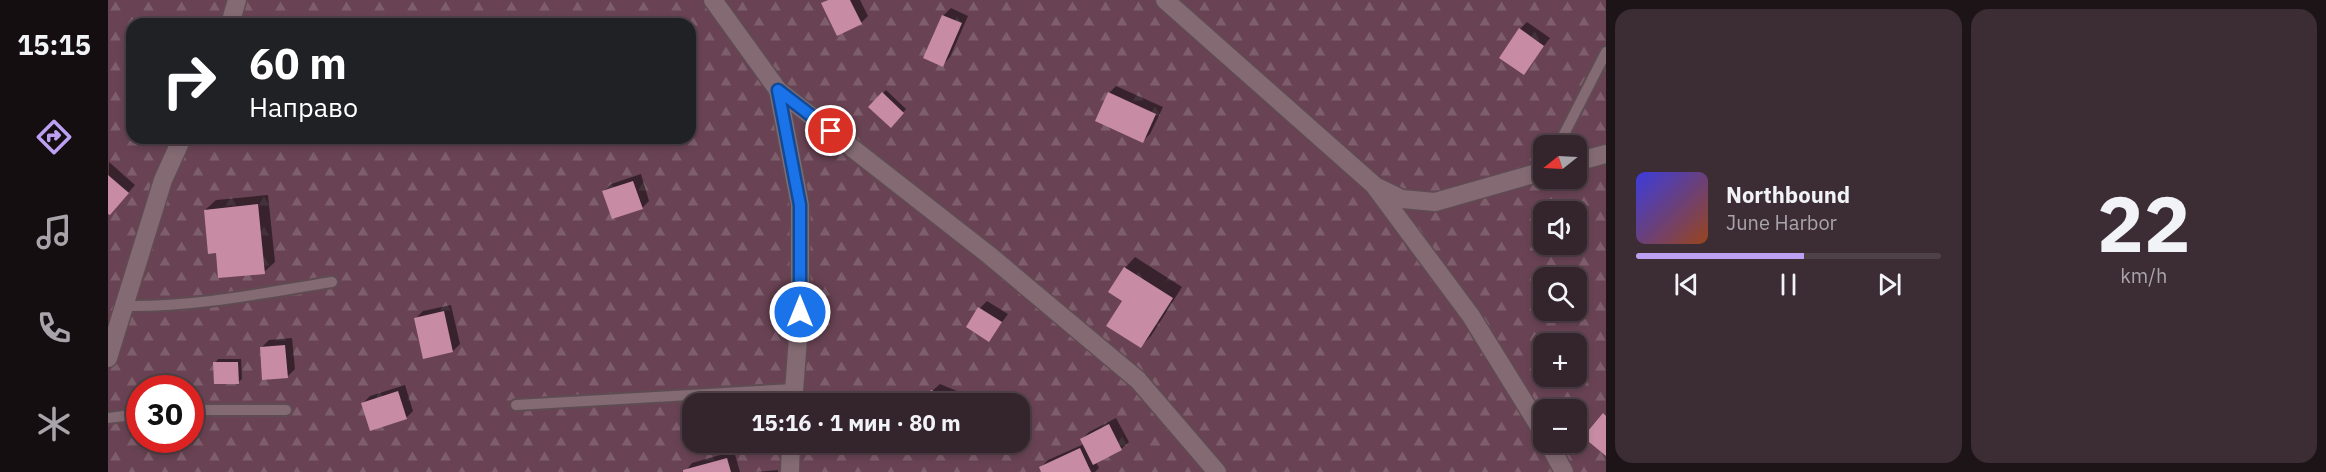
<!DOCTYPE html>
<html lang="ru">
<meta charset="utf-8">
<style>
body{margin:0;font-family:"IBM Plex Sans",sans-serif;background:#3c2c33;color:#f1f3f6;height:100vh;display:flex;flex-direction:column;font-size:22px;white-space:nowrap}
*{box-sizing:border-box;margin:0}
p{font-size:20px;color:#a9a4a9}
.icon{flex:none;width:33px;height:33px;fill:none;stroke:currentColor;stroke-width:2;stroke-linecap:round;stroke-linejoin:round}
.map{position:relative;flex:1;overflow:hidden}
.drawer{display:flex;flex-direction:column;gap:9px;padding:9px;background:#1d1418;width:720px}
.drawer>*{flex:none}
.banner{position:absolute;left:18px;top:18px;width:570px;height:126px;border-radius:18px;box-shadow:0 3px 9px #0003,0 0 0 2px #4e4147;background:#202124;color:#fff;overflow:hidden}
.needle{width:39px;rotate:252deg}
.buttons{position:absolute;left:1425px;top:135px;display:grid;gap:12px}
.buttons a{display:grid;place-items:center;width:54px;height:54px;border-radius:12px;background:#34242b;box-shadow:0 3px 9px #0003,0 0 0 2px #4e4147;font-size:30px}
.speed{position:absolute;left:18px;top:375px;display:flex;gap:12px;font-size:30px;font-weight:700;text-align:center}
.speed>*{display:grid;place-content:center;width:78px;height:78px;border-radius:50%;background:#34242b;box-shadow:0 3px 9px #0003,0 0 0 2px #4e4147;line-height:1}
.speed .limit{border:9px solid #d22;background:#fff;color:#111}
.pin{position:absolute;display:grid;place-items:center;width:51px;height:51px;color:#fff;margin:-26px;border:3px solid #fff;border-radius:50%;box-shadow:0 2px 6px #0007}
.me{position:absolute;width:66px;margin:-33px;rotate:0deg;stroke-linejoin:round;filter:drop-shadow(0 0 4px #0008)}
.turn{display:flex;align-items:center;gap:21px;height:126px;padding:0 24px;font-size:27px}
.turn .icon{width:78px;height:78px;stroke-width:2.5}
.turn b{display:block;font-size:42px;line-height:51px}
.drawer .card{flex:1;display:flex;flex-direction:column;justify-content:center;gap:9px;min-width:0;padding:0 21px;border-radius:18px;background:#3c2c33}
.drawer .dial{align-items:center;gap:0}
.dial b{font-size:78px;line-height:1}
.song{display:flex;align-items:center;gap:18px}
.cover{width:72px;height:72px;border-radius:9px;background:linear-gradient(135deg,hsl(240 70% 55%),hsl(20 70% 35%))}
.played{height:6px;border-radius:3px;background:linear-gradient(90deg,#bca0f2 55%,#4e4147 55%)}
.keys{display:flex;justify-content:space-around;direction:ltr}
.drawer .tiles{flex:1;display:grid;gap:9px;grid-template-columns:repeat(2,1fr)}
.trip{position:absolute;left:574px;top:393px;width:348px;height:60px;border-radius:18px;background:#34242b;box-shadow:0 3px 9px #0003,0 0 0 2px #4e4147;font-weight:700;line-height:60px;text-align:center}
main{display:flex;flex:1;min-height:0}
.dock{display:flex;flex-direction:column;width:108px;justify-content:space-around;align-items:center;background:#150e11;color:#a9a4a9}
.dock .icon{width:42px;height:42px}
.dock .selected{color:#bca0f2}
.dock b{font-size:27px;color:#f1f3f6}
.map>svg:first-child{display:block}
.forest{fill:url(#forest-firs);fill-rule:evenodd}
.shadow{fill:#0007}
.building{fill:#c78ca4}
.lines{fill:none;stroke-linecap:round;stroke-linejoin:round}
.lane-casing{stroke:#5f4c53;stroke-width:14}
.street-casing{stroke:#5f4c53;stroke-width:21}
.lane{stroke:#836a73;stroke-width:10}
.street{stroke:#836a73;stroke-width:18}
.route-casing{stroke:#114b97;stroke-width:15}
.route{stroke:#1a73e8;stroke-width:10}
</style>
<main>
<nav class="dock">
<b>15:15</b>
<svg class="icon selected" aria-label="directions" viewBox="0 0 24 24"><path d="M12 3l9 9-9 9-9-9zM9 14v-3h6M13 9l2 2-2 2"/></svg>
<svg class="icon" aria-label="music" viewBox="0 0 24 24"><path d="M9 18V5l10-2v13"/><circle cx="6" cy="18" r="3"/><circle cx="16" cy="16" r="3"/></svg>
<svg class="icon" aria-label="phone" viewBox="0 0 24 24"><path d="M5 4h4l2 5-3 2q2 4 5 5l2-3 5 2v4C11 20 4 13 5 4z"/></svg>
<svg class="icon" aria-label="climate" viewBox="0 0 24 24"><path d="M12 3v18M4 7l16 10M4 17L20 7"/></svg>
</nav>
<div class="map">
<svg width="1498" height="472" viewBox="0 0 1498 472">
<defs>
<pattern id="forest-firs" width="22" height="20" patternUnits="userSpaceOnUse" patternTransform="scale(1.5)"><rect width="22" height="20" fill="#694353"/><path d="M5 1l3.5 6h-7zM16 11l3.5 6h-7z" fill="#7f5e6c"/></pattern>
</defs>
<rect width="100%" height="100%" fill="#463039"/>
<!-- forest -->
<path class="forest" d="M0 0H1498V472H0ZM24 24H582V138H24ZM1436 146H1468V178H1436ZM1436 212H1468V244H1436ZM1436 278H1468V310H1436ZM1436 344H1468V376H1436ZM32 388H82V440H32ZM585 404H912V442H585ZM1436 410H1468V442H1436Z"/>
<!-- shadow -->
<g class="shadow">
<path d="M719 0H752L760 16 753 23 715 4Z"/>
<path d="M843 8 860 16 842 57 835 65V16Z"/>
<path d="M1419 22 1442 38 1416 73 1412 29Z"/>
<path d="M1008 86 1055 107 1042 134 1035 141 1001 93Z"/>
<path d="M778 90 798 109 783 126 762 107Z"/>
<path d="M1 162 27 185 9 206 0 212Z"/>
<path d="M533 174 541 201 534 208 496 191 503 184Z"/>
<path d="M160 195 167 262 156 272 109 252 97 210 108 200Z"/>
<path d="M1027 257 1074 287 1043 336 1033 346 1016 301 1017 268Z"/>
<path d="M879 301 900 314 881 340 872 308Z"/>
<path d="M343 305 352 344 345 351 307 319 315 311Z"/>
<path d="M184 338 187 369 180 376 154 347 161 340Z"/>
<path d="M110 359H133L134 379 130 382 107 363Z"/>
<path d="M832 384 868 399 866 404H819L824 391Z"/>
<path d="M297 385 305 411 298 418 255 403 262 396Z"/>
<path d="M754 398 772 404H750Z"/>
<path d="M1008 418 1021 442 1013 449 988 462 991 468 987 472H935L933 467 940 460 976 444 974 439 981 432Z"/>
<path d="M626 451 632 472H577L584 463Z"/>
<path d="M670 470V472H647Z"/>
</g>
<!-- building -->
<g class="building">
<path d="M720 0H742L754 24 729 36 713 3Z"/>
<path d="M834 15 854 23 835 67 815 58Z"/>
<path d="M1411 28 1436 46 1416 75 1391 58Z"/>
<path d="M774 92 796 113 783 128 760 107Z"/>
<path d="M1000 92 1048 114 1035 143 987 121Z"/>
<path d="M0 175 21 193 2 215 0 214Z"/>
<path d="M525 181 535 209 504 219 494 191Z"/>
<path d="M150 204 157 274 110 278 108 253 100 254 96 210Z"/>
<path d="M1016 267 1065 298 1033 348 998 326 1014 301 1000 292Z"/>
<path d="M870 307 894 322 881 342 858 327Z"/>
<path d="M336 311 345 352 315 359 306 318Z"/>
<path d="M177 345 180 378 154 380 152 347Z"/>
<path d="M105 362H130L131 384H106Z"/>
<path d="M823 390 854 403V404H817Z"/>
<path d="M290 391 299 419 262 431 253 403Z"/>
<path d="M1495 413 1498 416V456L1475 437Z"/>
<path d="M1001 424 1014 450 985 465 972 439Z"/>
<path d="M972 448 983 472H933L931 467Z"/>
<path d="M619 458 623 472H575V470Z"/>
</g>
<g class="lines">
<!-- lane casing -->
<g class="lane-casing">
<g id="lane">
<path d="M1450 146 1498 52"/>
<path d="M18 306C88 307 155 293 224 282"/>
<path d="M408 405 685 389"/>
<path d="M82 410H178"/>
<path d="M0 418 32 414"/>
</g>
</g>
<!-- street casing -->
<g class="street-casing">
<g id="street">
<path d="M605 0 670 90 881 255 1030 380 1109 472"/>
<path d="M1057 0 1267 186 1294 199 1327 202 1436 171"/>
<path d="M122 24 129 0"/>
<path d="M670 90 692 205V312L685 404"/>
<path d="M1468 162 1498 154"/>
<path d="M1268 188 1363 316 1436 434"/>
<path d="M0 358 55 180 74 138"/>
<path d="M1440 442 1456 472"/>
<path d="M682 472 683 442"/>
</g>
</g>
<!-- lane -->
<use href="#lane" class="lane"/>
<!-- street -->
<use href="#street" class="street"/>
</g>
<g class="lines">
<!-- route casing -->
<g class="route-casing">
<path id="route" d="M692 312V205L670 90 723 131"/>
</g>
<!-- route -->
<use href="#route" class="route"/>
</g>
</svg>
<div class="buttons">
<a><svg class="needle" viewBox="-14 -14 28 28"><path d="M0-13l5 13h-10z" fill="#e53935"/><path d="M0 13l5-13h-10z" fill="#a9a4a9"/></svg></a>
<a><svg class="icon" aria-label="sound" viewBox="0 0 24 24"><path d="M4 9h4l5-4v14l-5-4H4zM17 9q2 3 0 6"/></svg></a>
<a><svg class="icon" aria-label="search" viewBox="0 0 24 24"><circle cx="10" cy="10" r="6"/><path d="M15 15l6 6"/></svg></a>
<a>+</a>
<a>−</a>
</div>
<div class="speed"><div class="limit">30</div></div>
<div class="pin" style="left:723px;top:131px;background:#d93025"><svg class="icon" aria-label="arrive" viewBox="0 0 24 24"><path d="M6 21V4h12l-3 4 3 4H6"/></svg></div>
<svg class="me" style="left:692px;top:312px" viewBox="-20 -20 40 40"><circle r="17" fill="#1a73e8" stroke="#fff" stroke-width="3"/><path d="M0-11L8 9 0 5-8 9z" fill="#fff"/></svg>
<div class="trip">15:16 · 1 мин · 80 m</div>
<div class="banner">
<div class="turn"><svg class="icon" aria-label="right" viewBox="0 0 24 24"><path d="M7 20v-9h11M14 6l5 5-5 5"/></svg><div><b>60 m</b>Направо</div></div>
</div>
</div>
<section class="drawer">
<div class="tiles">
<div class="card">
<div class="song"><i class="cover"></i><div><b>Northbound</b><p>June Harbor</p></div></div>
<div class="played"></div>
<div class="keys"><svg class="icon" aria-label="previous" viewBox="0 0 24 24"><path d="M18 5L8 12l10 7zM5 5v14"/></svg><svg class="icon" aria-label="pause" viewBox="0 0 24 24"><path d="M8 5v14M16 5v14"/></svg><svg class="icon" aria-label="next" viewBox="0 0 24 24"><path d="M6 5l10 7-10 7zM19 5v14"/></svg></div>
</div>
<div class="card dial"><b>22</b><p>km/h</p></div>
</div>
</section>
</main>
